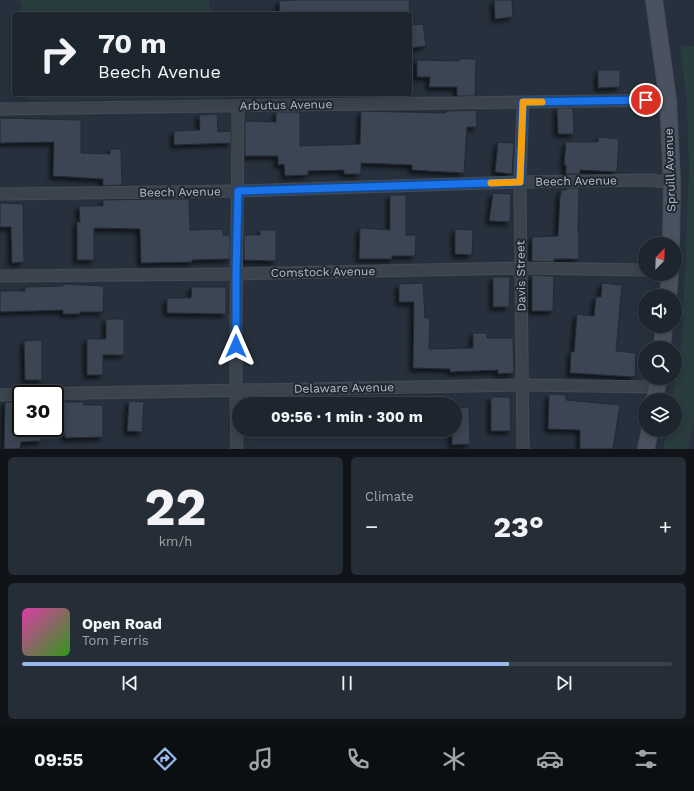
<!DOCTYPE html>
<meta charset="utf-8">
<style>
body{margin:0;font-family:"Work Sans",sans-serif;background:#252d36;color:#f1f3f6;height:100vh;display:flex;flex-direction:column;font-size:15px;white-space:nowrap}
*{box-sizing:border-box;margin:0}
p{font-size:13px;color:#a0a5aa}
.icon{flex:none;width:22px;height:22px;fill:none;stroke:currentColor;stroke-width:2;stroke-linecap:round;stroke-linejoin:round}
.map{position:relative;height:449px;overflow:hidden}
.side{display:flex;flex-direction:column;gap:8px;padding:8px;background:#101419;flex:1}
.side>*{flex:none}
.guide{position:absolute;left:12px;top:12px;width:400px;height:84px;border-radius:4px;box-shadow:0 2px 10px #0003,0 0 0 1px #3b424a;background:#1d252e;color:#f1f3f6;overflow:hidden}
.needle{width:26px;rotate:23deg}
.buttons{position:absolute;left:638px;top:237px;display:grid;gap:8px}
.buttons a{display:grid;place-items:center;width:44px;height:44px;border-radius:50%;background:#1d252e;box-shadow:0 2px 10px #0003,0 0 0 1px #3b424a;font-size:20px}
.speed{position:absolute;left:12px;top:385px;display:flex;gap:8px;font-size:20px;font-weight:700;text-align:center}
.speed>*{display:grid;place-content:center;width:52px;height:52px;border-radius:50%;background:#1d252e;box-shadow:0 2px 10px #0003,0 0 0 1px #3b424a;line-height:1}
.speed .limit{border:2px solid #111;border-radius:6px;background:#fff;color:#111}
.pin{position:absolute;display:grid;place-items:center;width:34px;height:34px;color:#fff;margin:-17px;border:2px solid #fff;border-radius:50%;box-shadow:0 1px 4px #0007}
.me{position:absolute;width:44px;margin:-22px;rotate:0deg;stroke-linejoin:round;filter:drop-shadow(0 0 3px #0008)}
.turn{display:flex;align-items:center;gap:14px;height:84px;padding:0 20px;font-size:18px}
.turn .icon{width:52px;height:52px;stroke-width:2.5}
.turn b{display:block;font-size:28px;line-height:34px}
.big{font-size:30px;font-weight:700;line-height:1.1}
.side .card{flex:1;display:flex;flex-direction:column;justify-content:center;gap:6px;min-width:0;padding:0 14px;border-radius:6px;background:#252d36}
.side .dial{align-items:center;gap:0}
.dial b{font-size:52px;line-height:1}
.song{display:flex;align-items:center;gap:12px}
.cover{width:48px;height:48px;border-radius:6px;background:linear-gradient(135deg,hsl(320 70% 55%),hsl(110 70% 35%))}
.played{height:4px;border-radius:2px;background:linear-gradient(90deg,#97baed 75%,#3b424a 75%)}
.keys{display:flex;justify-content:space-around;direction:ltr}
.heat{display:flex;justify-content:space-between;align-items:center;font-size:22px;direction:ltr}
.side .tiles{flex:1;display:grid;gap:8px;grid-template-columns:1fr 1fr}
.card:last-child{grid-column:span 2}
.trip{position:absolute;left:232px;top:397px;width:230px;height:40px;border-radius:20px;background:#1d252e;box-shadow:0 2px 10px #0003,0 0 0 1px #3b424a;font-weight:700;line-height:40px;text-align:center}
.dock{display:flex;height:64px;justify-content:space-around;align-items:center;background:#0c0f12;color:#a0a5aa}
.dock .icon{width:28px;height:28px}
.dock .on{color:#97baed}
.dock b{font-size:18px;color:#f1f3f6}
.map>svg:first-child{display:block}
.green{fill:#293c3e}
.building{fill:#3a4552;stroke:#222a34;filter:url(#shadow)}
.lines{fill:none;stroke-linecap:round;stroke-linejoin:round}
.street-casing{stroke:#444c56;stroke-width:13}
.secondary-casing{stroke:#444c56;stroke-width:18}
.street{stroke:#3b434d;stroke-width:11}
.secondary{stroke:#4a525f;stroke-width:16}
.route-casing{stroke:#114b97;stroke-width:10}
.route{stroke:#1a73e8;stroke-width:7}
.slow{stroke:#f59e0b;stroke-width:7}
.labels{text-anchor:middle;stroke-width:4;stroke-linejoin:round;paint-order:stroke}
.street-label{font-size:12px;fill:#b7bec8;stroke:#202832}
</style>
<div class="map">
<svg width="694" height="449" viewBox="0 0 694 449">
<defs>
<filter id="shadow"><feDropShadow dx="-3.5" dy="3.5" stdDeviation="2" flood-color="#0009"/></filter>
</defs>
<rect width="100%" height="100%" fill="#27313d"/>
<!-- green -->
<g class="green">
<path d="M20 0H209L210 14H22Z"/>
<path d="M680 46H694V421L688 449H663L667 430H675V400H672L682 340 689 170 687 105Z"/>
<path d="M26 94H220L221 99 26 100Z"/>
</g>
<!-- building -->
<g class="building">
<path d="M296 0H409L410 14H280L279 1Z"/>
<path d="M494 0H512L513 17 495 19Z"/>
<path d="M423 24 426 46 410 48V25Z"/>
<path d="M459 59H476L475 96H457V87H429L430 77H417V60L459 61Z"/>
<path d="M598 70H620V87L598 88Z"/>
<path d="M557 108H573L574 134H558Z"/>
<path d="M476 110 477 127H467L464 173 412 170V165L361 163V174H344V170L308 171V175L285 176 284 164 278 165V156H245V121L276 122V112H300V146L360 144 361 111 446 113V111Z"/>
<path d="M217 114 218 132 231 131V143L174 145V131L200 130 199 115Z"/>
<path d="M0 118 81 120V153L110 154V149H121L122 185 103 186V179L53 176 54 142 0 143Z"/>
<path d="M599 137 619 139 617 172 580 170V174H566V165H564L566 142H598Z"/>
<path d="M498 142 514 143 512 174 495 172Z"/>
<path d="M566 188H579L578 231H579V259H554V262L532 261V237L558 236 560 195H561V190H566Z"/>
<path d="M493 193 511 194 510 222 489 221Z"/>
<path d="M390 195H406V235H416L415 256H392V259H359L360 228 390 230Z"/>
<path d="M157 199H189L190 230 223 229V235H230V259L192 260V262L141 263 140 229 94 228V260H77V222H80L79 206H103V200Z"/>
<path d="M0 203 23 204 24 262 12 263 11 227H0Z"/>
<path d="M455 229 473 230 472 255 455 254Z"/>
<path d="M260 230H276V261L244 260V235H260Z"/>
<path d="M532 275 554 276 553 311H532Z"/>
<path d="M493 277H510L509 307H493Z"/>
<path d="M423 283 425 318H430L429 349 473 348V333H487V338H513L514 373 498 374V370L450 372V369L413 368 414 302H399V284Z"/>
<path d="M602 283 622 285 616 351 636 353 635 377 570 373 571 352H574L577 314 594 316 596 297H601Z"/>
<path d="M63 284 104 286 103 312H80V314H63V310L0 312V291H25V287L63 286Z"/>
<path d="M192 287H226V314L167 313V298H191Z"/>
<path d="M106 319H124V355H103V375H87V339H106Z"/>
<path d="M42 340V380H25L24 341Z"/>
<path d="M549 394 566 395V400L620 405 613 449H580V430L548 429Z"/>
<path d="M491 397H510L511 431H491Z"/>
<path d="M21 401V428H41V441L21 442 20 449H4L5 402Z"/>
<path d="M129 401 144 402 142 432 127 431Z"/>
<path d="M64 402H84V405H103V437L65 438Z"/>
<path d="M469 407 470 444 452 445V430H455V408Z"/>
</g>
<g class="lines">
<!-- street casing -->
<g class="street-casing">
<g id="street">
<path d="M523 102 520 182 523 449"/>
<path d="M0 109 668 100"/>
<path d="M0 194 238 191 520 182 650 180 672 183"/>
<path d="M0 276 236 274 521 268 645 270"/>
<path d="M30 394 523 385 657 387"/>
<path d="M0 395 21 394"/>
<path d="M237 449C234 335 238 220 238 106"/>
</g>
</g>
<!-- secondary casing -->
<g class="secondary-casing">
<g id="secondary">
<path d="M654 0 668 100 672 183 671 244"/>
<path d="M668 296 670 274"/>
<path d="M662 348 664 326"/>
<path d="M655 400 658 378"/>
<path d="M646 449 650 430"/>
</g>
</g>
<!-- street -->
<use href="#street" class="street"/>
<!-- secondary -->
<use href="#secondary" class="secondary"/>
</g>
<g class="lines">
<!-- route casing -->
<g class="route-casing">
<path id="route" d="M236 346V274L238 191 520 182 523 102 646 100"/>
</g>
<!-- route -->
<use href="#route" class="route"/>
<!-- slow -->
<path class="slow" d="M491 183 520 182 523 102H542"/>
</g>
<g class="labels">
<!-- street labels -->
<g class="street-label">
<text transform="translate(286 105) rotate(-1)" y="4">Arbutus Avenue</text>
<text transform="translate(670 170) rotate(-92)" y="4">Spruill Avenue</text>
<text transform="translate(576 181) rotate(-1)" y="4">Beech Avenue</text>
<text transform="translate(180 192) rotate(-1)" y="4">Beech Avenue</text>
<text transform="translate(323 272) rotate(-1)" y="4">Comstock Avenue</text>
<text transform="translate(521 276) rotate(-91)" y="4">Davis Street</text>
<text transform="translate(344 388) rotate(-1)" y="4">Delaware Avenue</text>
</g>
</g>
</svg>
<div class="buttons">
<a><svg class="needle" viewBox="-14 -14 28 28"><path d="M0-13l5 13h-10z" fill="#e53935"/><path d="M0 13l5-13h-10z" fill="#a0a5aa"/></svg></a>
<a><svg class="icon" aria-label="sound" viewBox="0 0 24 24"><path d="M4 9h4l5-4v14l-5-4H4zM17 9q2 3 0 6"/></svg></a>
<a><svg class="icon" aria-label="search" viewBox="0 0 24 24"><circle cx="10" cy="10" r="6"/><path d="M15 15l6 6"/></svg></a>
<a><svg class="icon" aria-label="layers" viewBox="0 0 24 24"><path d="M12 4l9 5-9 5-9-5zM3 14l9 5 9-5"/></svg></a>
</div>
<div class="speed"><div class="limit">30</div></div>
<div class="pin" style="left:646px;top:100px;background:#d93025"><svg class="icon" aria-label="arrive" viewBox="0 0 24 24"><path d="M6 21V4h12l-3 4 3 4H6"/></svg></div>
<svg class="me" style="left:236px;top:346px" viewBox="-20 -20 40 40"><path d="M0-17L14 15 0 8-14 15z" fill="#1a73e8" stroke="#fff" stroke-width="4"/></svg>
<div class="trip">09:56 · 1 min · 300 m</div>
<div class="guide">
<div class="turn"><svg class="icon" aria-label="right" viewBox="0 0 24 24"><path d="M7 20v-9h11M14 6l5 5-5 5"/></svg><div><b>70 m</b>Beech Avenue</div></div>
</div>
</div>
<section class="side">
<div class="tiles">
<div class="card dial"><b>22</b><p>km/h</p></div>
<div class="card"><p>Climate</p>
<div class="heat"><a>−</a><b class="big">23°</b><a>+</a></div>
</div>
<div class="card">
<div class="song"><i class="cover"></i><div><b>Open Road</b><p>Tom Ferris</p></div></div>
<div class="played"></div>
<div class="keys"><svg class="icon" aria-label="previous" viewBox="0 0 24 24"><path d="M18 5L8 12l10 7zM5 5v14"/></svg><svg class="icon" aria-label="pause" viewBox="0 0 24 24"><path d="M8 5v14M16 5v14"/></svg><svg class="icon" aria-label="next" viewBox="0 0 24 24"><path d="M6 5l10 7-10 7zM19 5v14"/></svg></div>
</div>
</div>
</section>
<nav class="dock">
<b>09:55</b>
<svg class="icon on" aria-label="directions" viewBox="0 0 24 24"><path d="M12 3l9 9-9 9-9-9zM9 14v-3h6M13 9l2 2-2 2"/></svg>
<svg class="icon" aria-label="music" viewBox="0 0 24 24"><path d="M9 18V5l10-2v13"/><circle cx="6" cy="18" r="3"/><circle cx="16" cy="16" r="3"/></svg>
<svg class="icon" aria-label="phone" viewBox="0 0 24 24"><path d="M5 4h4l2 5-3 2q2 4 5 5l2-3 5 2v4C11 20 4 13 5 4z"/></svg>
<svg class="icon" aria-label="climate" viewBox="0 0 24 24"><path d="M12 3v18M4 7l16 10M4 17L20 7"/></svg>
<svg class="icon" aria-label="car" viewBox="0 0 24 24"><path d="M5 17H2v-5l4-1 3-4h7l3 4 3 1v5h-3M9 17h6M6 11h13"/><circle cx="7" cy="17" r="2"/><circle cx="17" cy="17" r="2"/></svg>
<svg class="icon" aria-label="filters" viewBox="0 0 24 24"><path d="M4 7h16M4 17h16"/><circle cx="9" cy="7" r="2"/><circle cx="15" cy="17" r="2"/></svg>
</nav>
